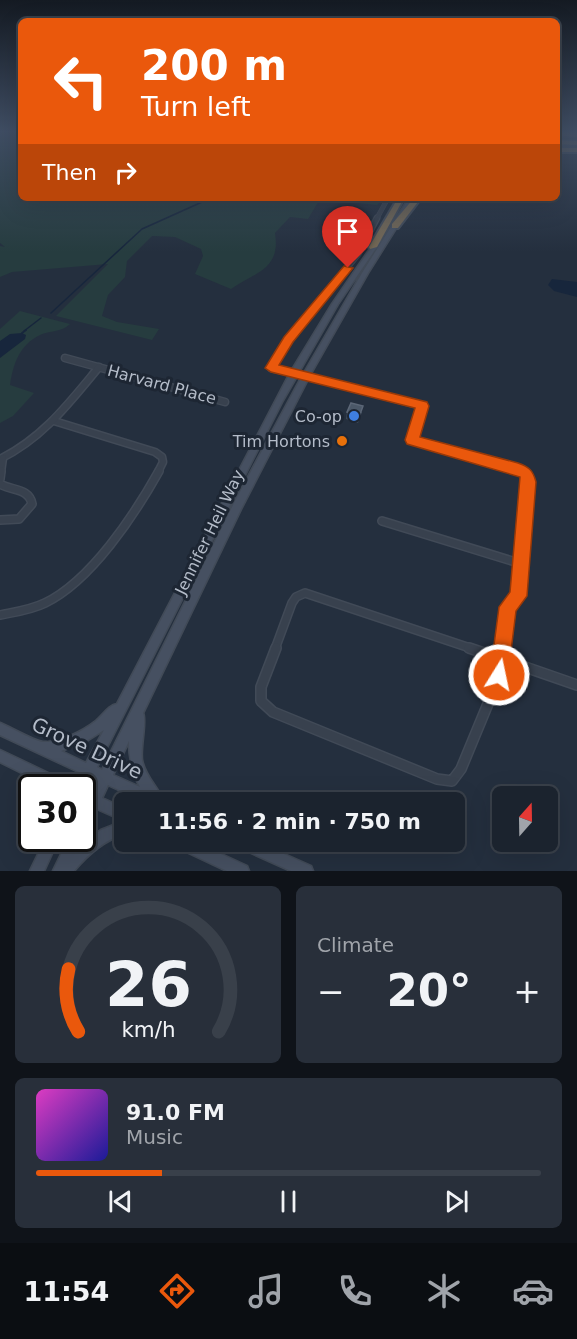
<!DOCTYPE html>
<meta charset="utf-8">
<style>
body{margin:0;font-family:"DejaVu Sans",sans-serif;background:#282f3a;color:#f1f3f6;height:100vh;display:flex;flex-direction:column;font-size:22px;white-space:nowrap}
*{box-sizing:border-box;margin:0}
p{font-size:20px;color:#a0a4aa}
.icon{flex:none;width:33px;height:33px;fill:none;stroke:currentColor;stroke-width:2;stroke-linecap:round;stroke-linejoin:round}
.map{position:relative;height:871px;overflow:hidden}
.details{display:flex;flex-direction:column;gap:15px;padding:15px;background:#0f1319;flex:1}
.details>*{flex:none}
.guide{position:absolute;left:18px;top:18px;width:542px;height:183px;border-radius:9px;box-shadow:0 6px 24px #0002,0 0 0 2px #39404a;background:#ea580c;color:#fff;overflow:hidden}
.needle{width:39px;rotate:20deg}
.buttons{position:absolute;left:492px;top:786px;display:grid;gap:12px}
.buttons a{display:grid;place-items:center;width:66px;height:66px;border-radius:9px;background:#1b232e;box-shadow:0 6px 24px #0002,0 0 0 2px #39404a;font-size:30px}
.speed{position:absolute;left:18px;top:774px;display:flex;gap:12px;font-size:30px;font-weight:700;text-align:center}
.speed>*{display:grid;place-content:center;width:78px;height:78px;border-radius:50%;background:#1b232e;box-shadow:0 6px 24px #0002,0 0 0 2px #39404a;line-height:1}
.speed .limit{border:3px solid #111;border-radius:9px;background:#fff;color:#111}
.pin{position:absolute;display:grid;place-items:center;width:51px;height:51px;color:#fff;margin:-62px -26px;border-radius:50% 50% 50% 0;rotate:-45deg;box-shadow:0 0 6px #0007}
.pin .icon{rotate:45deg}
.me{position:absolute;width:66px;margin:-33px;rotate:10deg;stroke-linejoin:round;filter:drop-shadow(0 0 4px #0008)}
.turn{display:flex;align-items:center;gap:21px;height:126px;padding:0 24px;font-size:27px}
.turn .icon{width:78px;height:78px;stroke-width:2.5}
.turn b{display:block;font-size:42px;line-height:51px}
.then{display:flex;align-items:center;height:57px;padding:0 24px;background:#0003;gap:12px;font-size:22px}
.big{font-size:45px;font-weight:700;line-height:1.1}
.details .widget{flex:1;display:flex;flex-direction:column;justify-content:center;gap:9px;min-width:0;padding:0 21px;border-radius:9px;background:#282f3a}
.details .dial{align-items:center;gap:0}
.dial svg{height:156px;overflow:visible;fill:none;stroke:#39404a;stroke-width:7;stroke-linecap:round;text-anchor:middle}
.dial text{fill:#f1f3f6;stroke:none}
.song{display:flex;align-items:center;gap:18px}
.cover{width:72px;height:72px;border-radius:9px;background:linear-gradient(135deg,hsl(310 70% 55%),hsl(240 70% 35%))}
.played{height:6px;border-radius:3px;background:linear-gradient(90deg,#ea580c 25%,#39404a 25%)}
.keys{display:flex;justify-content:space-around;direction:ltr}
.heat{display:flex;justify-content:space-between;align-items:center;font-size:33px;direction:ltr}
.details .tiles{flex:1;display:grid;gap:15px;grid-template-columns:1fr 1fr}
.widget:last-child{grid-column:span 2}
.trip{position:absolute;left:114px;top:792px;width:351px;height:60px;border-radius:9px;background:#1b232e;box-shadow:0 6px 24px #0002,0 0 0 2px #39404a;font-weight:700;line-height:60px;text-align:center}
.dock{display:flex;height:96px;justify-content:space-around;align-items:center;background:#0b0e12;color:#a0a4aa}
.dock .icon{width:42px;height:42px}
.dock .active{color:#ea580c}
.dock b{font-size:27px;color:#f1f3f6}
.map>svg:first-child{display:block}
.green{fill:#263c3f}
.water{fill:#17263c}
.lines{fill:none;stroke-linecap:round;stroke-linejoin:round}
.stream-far1{stroke:#17263c;stroke-width:1.5}
.stream{stroke:#17263c;stroke-width:2}
.street-far4-casing{stroke:#414a57;stroke-width:5}
.street-far3-casing{stroke:#414a57;stroke-width:7}
.street-far2-casing{stroke:#414a57;stroke-width:9}
.street-far1-casing{stroke:#414a57;stroke-width:10}
.street-casing{stroke:#414a57;stroke-width:12}
.secondary-casing{stroke:#414a57;stroke-width:3}
.highway-casing{stroke:#434c59;stroke-width:4}
.street-far4{stroke:#38414e;stroke-width:4}
.street-far3{stroke:#38414e;stroke-width:4.5}
.street-far2{stroke:#38414e;stroke-width:6}
.street-far1{stroke:#38414e;stroke-width:7}
.street{stroke:#38414e;stroke-width:9}
.secondary{fill:#465061;fill-rule:evenodd}
.highway{fill:#746855;fill-rule:evenodd}
.wall{fill:#3f4b5c}
.building{fill:#4b5868;stroke:#5c6777;stroke-width:1.5}
.route{fill:#ea580c;stroke:#983908;stroke-width:1.5}
.shop-dot{fill:#3f7fe0;stroke:#1d2633;stroke-width:2}
.food-dot{fill:#e8710a;stroke:#1d2633;stroke-width:2}
.labels{text-anchor:middle;stroke-width:6;stroke-linejoin:round;paint-order:stroke}
.street-label{font-size:16px;fill:#b4bcc9;stroke:#1d2633}
.poi-label{font-size:16px;fill:#b4bcc9;stroke:#1d2633;text-anchor:end}
.near-street-label{font-size:20px;fill:#b4bcc9;stroke:#1d2633}
</style>
<div class="map">
<svg width="577" height="871" viewBox="0 0 577 871">
<rect width="100%" height="100%" fill="#242f3e"/>
<!-- green -->
<g class="green">
<path d="M0 130H21V198H384L377 205 320 199 308 219 290 217 275 233C281 270 255 272 231 289L195 274 203 256 201 249 175 237 152 236 127 261 125 277 108 295 102 316 117 322 159 329 152 340 56 316 108 264 12 272 0 277V246L5 247 0 243Z"/>
<path d="M20 311 70 324C61 333 50 330 40 335 19 345 13 365 10 385L34 393 13 416 0 423V329Z"/>
</g>
<!-- water -->
<g class="water">
<path d="M552 279 577 282V297L554 291 548 285Z"/>
<path d="M22 333 26 335 25 339 0 358V341L10 334Z"/>
</g>
<g class="lines">
<!-- stream-far1 -->
<g class="stream-far1">
<path d="M51 313 142 229 211 198"/>
<path d="M24 331 41 318"/>
</g>
<!-- stream -->
<path class="stream" d="M22 333 26 330"/>
<!-- street-far4 casing -->
<g class="street-far4-casing">
<path id="street-far4" d="M376 220 388 198"/>
</g>
<!-- street-far3 casing -->
<g class="street-far3-casing">
<path id="street-far3" d="M295 331 358 254 377 218"/>
</g>
<!-- street-far2 casing -->
<g class="street-far2-casing">
<g id="street-far2">
<path d="M65 358 225 402"/>
<path d="M294 373 271 368 296 330"/>
<path d="M422 406 412 440 522 472"/>
<path d="M54 421 155 452 162 457 163 462 158 472"/>
<path d="M0 459C43 438 69 403 99 367"/>
<path d="M1 472 3 458"/>
</g>
</g>
<!-- street-far1 casing -->
<g class="street-far1-casing">
<g id="street-far1">
<path d="M0 479 1 471"/>
<path d="M0 484C12 491 29 488 32 504L19 519 0 520"/>
<path d="M382 521 522 564"/>
<path d="M0 615C15 612 31 610 45 603 91 581 135 514 159 471"/>
<path d="M275 649 292 603 296 597 305 593 473 649"/>
<path d="M503 649 508 607 518 596 528 477 520 471"/>
</g>
</g>
<!-- street casing -->
<g class="street-casing">
<g id="street">
<path d="M276 648 261 687V701L273 712 437 779 452 781 461 769 497 682 502 659"/>
<path d="M469 648 502 659"/>
<path d="M502 659 577 685"/>
<path d="M502 659 503 648"/>
</g>
</g>
<!-- secondary casing -->
<g class="secondary-casing">
<g id="secondary">
<path d="M409 198H415L368 273 310 375 422 403 426 406 422 409 308 379 241 509 143 713C147 721 140 747 142 760 145 777 159 788 164 802H145L108 785 102 798 124 808V834C103 841 88 854 74 871H53L69 838H82L80 844 101 830 124 821 97 809 87 830 82 831V810L86 803 82 802V788H74L81 773 0 735V723C10 727 34 741 43 742 60 743 83 731 96 721 103 715 109 705 117 704L290 373 332 304 376 240H380L381 241 338 304 299 372 304 373 362 273ZM297 376 301 378 234 503 102 770 97 767 282 402ZM104 730 86 763 61 751 88 740ZM129 741C129 758 132 772 140 787L113 775ZM92 778 97 780 91 793 86 790Z"/>
<path d="M0 750 71 784 73 788H52L48 786 49 788H35L28 776 0 762Z"/>
<path d="M46 838H59L44 871H30Z"/>
<path d="M174 842H195L247 866 249 871H227L176 847Z"/>
<path d="M236 842H257L311 866 313 871H291L238 847Z"/>
</g>
</g>
<!-- highway casing -->
<g class="highway-casing">
<g id="highway">
<path d="M556 131 577 133V137L556 135Z"/>
<path d="M556 140 577 141V145L556 144Z"/>
<rect x="556" y="148" width="21" height="4"/>
<path d="M398 198H404L377 247 370 249 369 247Z"/>
<path d="M414 198H421L398 228H392V224Z"/>
</g>
</g>
<!-- street-far4 -->
<use href="#street-far4" class="street-far4"/>
<!-- street-far3 -->
<use href="#street-far3" class="street-far3"/>
<!-- street-far2 -->
<use href="#street-far2" class="street-far2"/>
<!-- street-far1 -->
<use href="#street-far1" class="street-far1"/>
<!-- street -->
<use href="#street" class="street"/>
<!-- secondary -->
<use href="#secondary" class="secondary"/>
<!-- highway -->
<use href="#highway" class="highway"/>
</g>
<!-- wall -->
<path class="wall" d="M347 412H362L358 423 346 419Z"/>
<!-- building -->
<path class="building" d="M351 403 363 406 359 417 347 412Z"/>
<!-- sky -->
<linearGradient id="sky" x2="0" y2="1"><stop stop-color="#141a22"/><stop offset="0.52" stop-color="#3f4d63"/><stop offset="1" stop-color="#3f4d63" stop-opacity="0"/></linearGradient>
<rect width="577" height="252" fill="url(#sky)"/>
<!-- route -->
<path class="route" d="M344 266 353 268 293 342 279 365 427 402 429 406 420 437 518 463C529 467 533 470 536 482L527 596 516 611 508 675 505 681 499 684 492 681 490 675 499 607 510 592 520 477 407 444 405 440 415 408 271 372 265 368 284 337Z"/>
<!-- markers -->
<circle class="shop-dot" cx="354" cy="416" r="6"/>
<circle class="food-dot" cx="342" cy="441" r="6"/>
<g class="labels">
<!-- street labels -->
<g class="street-label">
<text transform="translate(162 384) rotate(15)" y="6">Harvard Place</text>
<text transform="translate(209 532) rotate(-64)" y="6">Jennifer Heil Way</text>
</g>
<!-- poi labels -->
<g class="poi-label">
<text x="342" y="422">Co-op</text>
<text x="330" y="447">Tim Hortons</text>
</g>
<!-- near-street labels -->
<g class="near-street-label">
<text transform="translate(87 748) rotate(25)" y="7">Grove Drive</text>
</g>
</g>
</svg>
<div class="buttons">
<a><svg class="needle" viewBox="-14 -14 28 28"><path d="M0-13l5 13h-10z" fill="#e53935"/><path d="M0 13l5-13h-10z" fill="#a0a4aa"/></svg></a>
</div>
<div class="speed"><div class="limit">30</div></div>
<div class="pin" style="left:348px;top:268px;background:#d93025"><svg class="icon" aria-label="arrive" viewBox="0 0 24 24"><path d="M6 21V4h12l-3 4 3 4H6"/></svg></div>
<svg class="me" style="left:499px;top:675px" viewBox="-20 -20 40 40"><circle r="17" fill="#ea580c" stroke="#fff" stroke-width="3"/><path d="M0-11L8 9 0 5-8 9z" fill="#fff"/></svg>
<div class="trip">11:56 · 2 min · 750 m</div>
<div class="guide">
<div class="turn"><svg class="icon" aria-label="left" viewBox="0 0 24 24"><path d="M17 20v-9H6M10 6l-5 5 5 5"/></svg><div><b>200 m</b>Turn left</div></div>
<div class="then">Then<svg class="icon" aria-label="right" viewBox="0 0 24 24"><path d="M7 20v-9h11M14 6l5 5-5 5"/></svg></div>
</div>
</div>
<section class="details">
<div class="tiles">
<div class="widget dial"><svg viewBox="0 0 100 80">
<path d="M14 69A42 42 0 1 1 86 69"/>
<path d="M14 69A42 42 0 0 1 9 37" stroke="#ea580c"/>
<text x="50" y="56" font-size="32" font-weight="700">26</text>
<text x="50" y="72" font-size="11">km/h</text>
</svg></div>
<div class="widget"><p>Climate</p>
<div class="heat"><a>−</a><b class="big">20°</b><a>+</a></div>
</div>
<div class="widget">
<div class="song"><i class="cover"></i><div><b>91.0 FM</b><p>Music</p></div></div>
<div class="played"></div>
<div class="keys"><svg class="icon" aria-label="previous" viewBox="0 0 24 24"><path d="M18 5L8 12l10 7zM5 5v14"/></svg><svg class="icon" aria-label="pause" viewBox="0 0 24 24"><path d="M8 5v14M16 5v14"/></svg><svg class="icon" aria-label="next" viewBox="0 0 24 24"><path d="M6 5l10 7-10 7zM19 5v14"/></svg></div>
</div>
</div>
</section>
<nav class="dock">
<b>11:54</b>
<svg class="icon active" aria-label="directions" viewBox="0 0 24 24"><path d="M12 3l9 9-9 9-9-9zM9 14v-3h6M13 9l2 2-2 2"/></svg>
<svg class="icon" aria-label="music" viewBox="0 0 24 24"><path d="M9 18V5l10-2v13"/><circle cx="6" cy="18" r="3"/><circle cx="16" cy="16" r="3"/></svg>
<svg class="icon" aria-label="phone" viewBox="0 0 24 24"><path d="M5 4h4l2 5-3 2q2 4 5 5l2-3 5 2v4C11 20 4 13 5 4z"/></svg>
<svg class="icon" aria-label="climate" viewBox="0 0 24 24"><path d="M12 3v18M4 7l16 10M4 17L20 7"/></svg>
<svg class="icon" aria-label="car" viewBox="0 0 24 24"><path d="M5 17H2v-5l4-1 3-4h7l3 4 3 1v5h-3M9 17h6M6 11h13"/><circle cx="7" cy="17" r="2"/><circle cx="17" cy="17" r="2"/></svg>
</nav>
